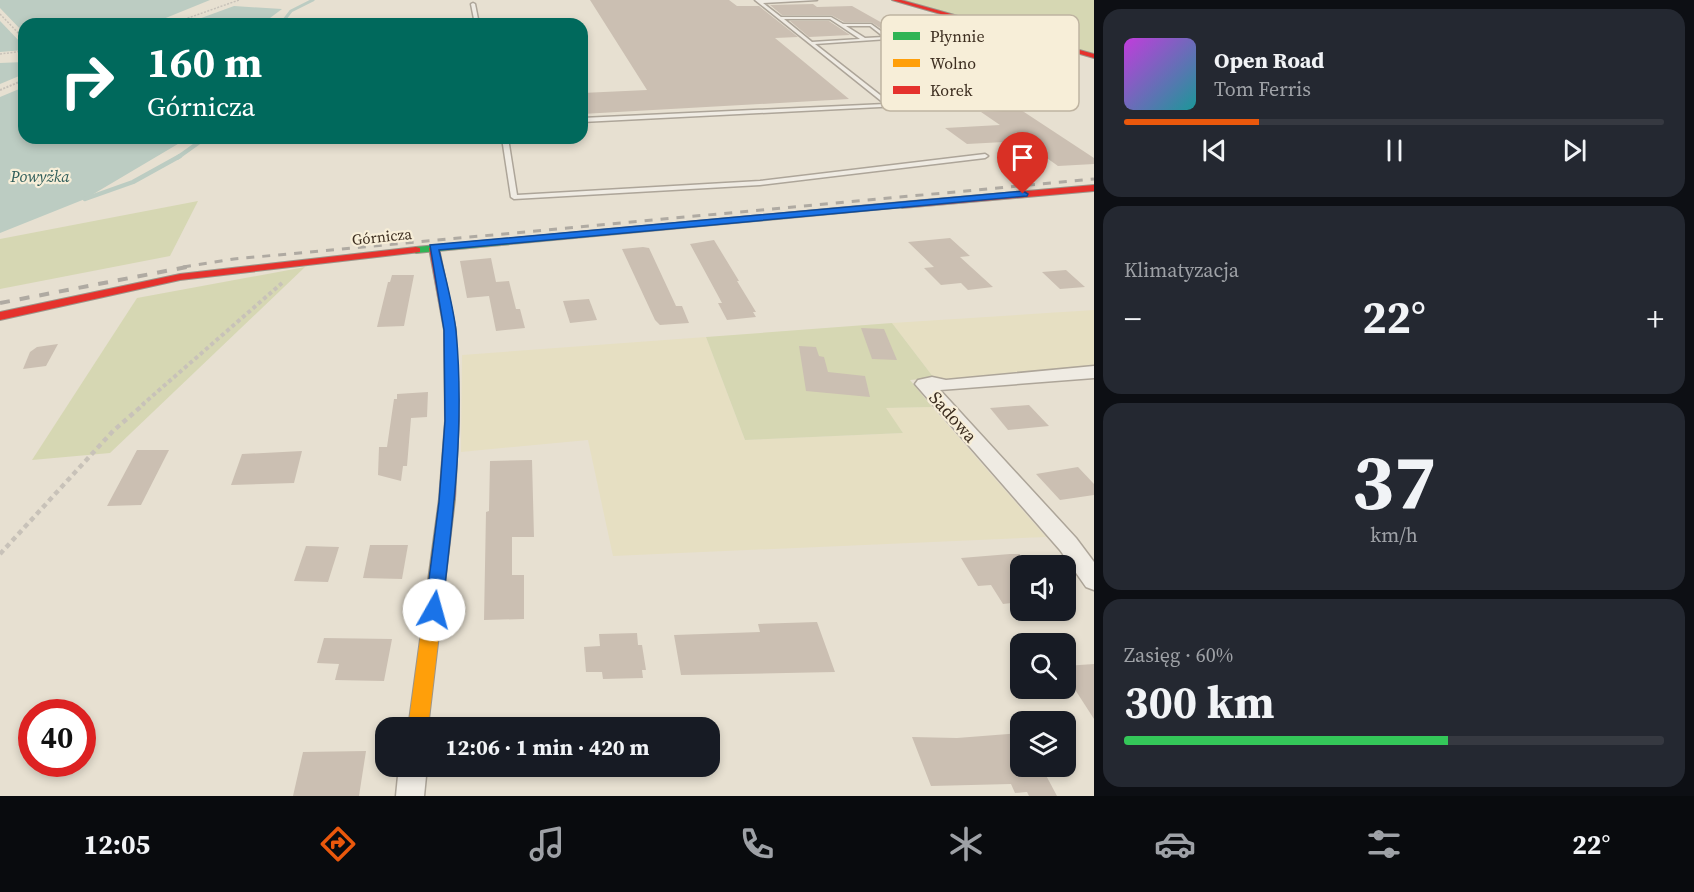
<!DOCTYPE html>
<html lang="pl">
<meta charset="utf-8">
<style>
body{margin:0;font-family:"Source Serif 4",serif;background:#242831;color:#f1f3f6;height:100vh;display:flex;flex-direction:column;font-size:22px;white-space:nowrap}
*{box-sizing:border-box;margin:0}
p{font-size:20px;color:#9ea1a6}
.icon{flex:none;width:33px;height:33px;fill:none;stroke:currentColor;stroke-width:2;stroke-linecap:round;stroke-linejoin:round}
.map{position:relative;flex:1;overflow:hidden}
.details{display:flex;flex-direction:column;gap:9px;padding:9px;background:#0d0f14;width:600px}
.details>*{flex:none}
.hud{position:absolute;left:18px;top:18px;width:570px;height:126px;border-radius:18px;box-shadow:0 3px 9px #0003;background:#00695c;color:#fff;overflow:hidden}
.tools{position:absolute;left:1010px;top:555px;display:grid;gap:12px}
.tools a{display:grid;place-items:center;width:66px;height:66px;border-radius:12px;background:#171b24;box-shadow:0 3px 9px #0003;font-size:30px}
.speed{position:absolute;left:18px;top:699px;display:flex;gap:12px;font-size:30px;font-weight:700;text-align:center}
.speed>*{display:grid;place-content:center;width:78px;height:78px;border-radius:50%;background:#171b24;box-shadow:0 3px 9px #0003;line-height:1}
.speed .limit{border:9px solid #d22;background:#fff;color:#111}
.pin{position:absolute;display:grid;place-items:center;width:51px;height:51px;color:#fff;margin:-62px -26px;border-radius:50% 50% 50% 0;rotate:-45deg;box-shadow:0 0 6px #0007}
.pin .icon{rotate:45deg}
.me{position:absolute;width:66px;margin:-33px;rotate:7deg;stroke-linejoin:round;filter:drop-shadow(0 0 4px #0008)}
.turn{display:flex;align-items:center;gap:21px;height:126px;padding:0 30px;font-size:27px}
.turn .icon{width:78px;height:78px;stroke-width:2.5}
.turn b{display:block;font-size:42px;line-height:51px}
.big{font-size:45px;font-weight:700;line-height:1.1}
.details .card{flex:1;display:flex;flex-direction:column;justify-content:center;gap:9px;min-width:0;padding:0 21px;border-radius:18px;background:#242831}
.details .dial{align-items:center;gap:0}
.dial b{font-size:78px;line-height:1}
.song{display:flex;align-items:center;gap:18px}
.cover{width:72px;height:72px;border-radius:9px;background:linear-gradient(135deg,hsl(290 70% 55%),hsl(180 70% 35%))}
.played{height:6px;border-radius:3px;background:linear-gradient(90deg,#ea580c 25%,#363941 25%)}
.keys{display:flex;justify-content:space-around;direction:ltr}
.heat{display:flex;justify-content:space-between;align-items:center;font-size:33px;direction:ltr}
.charge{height:9px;border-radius:4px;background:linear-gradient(90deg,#34c759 60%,#363941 0)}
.trip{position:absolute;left:375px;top:717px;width:345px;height:60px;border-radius:18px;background:#171b24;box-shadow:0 3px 9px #0003;font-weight:700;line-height:60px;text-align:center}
.dock{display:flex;height:96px;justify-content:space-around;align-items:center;background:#090b0e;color:#9ea1a6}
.dock .icon{width:42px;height:42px}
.dock .current{color:#ea580c}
.dock b{font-size:27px;color:#f1f3f6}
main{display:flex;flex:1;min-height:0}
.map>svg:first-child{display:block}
.farmland{fill:#e6dfc2}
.green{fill:#d6d7b3}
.water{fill:#bcccc2}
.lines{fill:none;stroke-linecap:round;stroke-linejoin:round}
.stream-far2{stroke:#bcccc2;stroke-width:3}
.stream-far1{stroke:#bcccc2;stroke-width:4}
.stream{stroke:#bcccc2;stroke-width:4.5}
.building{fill:#cbbfb2}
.lane-casing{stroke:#ada599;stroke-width:3}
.street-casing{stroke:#ada599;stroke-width:3}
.fast-casing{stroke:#9c958a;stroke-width:2}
.slow-casing{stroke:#9c958a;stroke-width:2}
.jam-casing{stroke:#9c958a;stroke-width:2}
.path-far3{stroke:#c8c2b9;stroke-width:1.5;stroke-dasharray:2 1.5;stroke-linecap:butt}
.path-far2{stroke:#c8c2b9;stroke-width:2;stroke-dasharray:2 1.5;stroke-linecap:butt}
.path-far1{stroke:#c8c2b9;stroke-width:4;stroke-dasharray:4 3;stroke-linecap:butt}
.path{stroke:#c8c2b9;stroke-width:4.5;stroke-dasharray:5 4;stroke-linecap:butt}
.lane{fill:#efebe3;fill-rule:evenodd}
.street{fill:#efebe3;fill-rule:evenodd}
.fast{fill:#30b455;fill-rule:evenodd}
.slow{fill:#ff9f0a;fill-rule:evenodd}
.jam{fill:#e5322d;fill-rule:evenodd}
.rail-far1{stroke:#afaaa2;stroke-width:3;stroke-dasharray:8 8;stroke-linecap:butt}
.rail{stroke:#afaaa2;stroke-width:4;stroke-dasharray:10 10;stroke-linecap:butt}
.route{fill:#1a73e8;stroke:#114b97;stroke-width:1.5}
.labels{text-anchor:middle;stroke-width:4.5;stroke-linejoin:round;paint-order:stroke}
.far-street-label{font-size:15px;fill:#3d2e20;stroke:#f7eed8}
.far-water-label{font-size:16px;font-style:italic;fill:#2f5d5a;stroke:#f7eed8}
.street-label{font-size:18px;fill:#3d2e20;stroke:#f7eed8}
.key{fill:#f7eed8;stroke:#bfb4a1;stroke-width:1.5}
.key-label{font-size:16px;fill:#3d2e20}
</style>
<main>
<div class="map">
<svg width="1094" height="796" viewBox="0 0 1094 796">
<rect width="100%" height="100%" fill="#e7e0d1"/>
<!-- farmland -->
<g class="farmland">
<path d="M1094 310V367L947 382 934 378 892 323Z"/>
<path d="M706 337 745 440 903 433 885 408 932 407 1046 537 613 556 588 440 461 452 462 355Z"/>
</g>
<!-- green -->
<g class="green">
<path d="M903 0H1094V54Z"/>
<path d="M198 201 170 256 0 289V239Z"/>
<path d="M305 267 110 453 32 460 137 298Z"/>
<path d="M892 323 934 378 910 380 932 407 886 408 903 433 745 440 706 337Z"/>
</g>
<!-- water -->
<g class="water">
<path d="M0 0H210L151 24H24V33L0 8Z"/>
<path d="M234 6 282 9 262 24H185Z"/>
<path d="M0 21 24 46V50L0 52Z"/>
<path d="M24 62V74L0 84V63Z"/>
<path d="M24 87V138H188L85 199 0 233V97Z"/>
</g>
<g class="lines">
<!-- stream-far2 -->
<path class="stream-far2" d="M281 24 291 11 313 0"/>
<!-- stream-far1 -->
<path class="stream-far1" d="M177 158 205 138"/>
<!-- stream -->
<path class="stream" d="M85 199 133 182 180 156"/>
</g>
<!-- building -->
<g class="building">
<path d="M590 0H729L737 6H759L798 37 775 38 849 99 582 114V93L647 90Z"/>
<path d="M813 4 817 7 852 6 900 33H888L871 22H844L831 15H782L770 5Z"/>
<path d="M790 21H829L850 35 809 37Z"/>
<path d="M1021 110 1094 158V164L1058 166 1023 141 967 144 945 128 1000 125 981 112Z"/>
<path d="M950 238 970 256 960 257 993 287 968 290 961 283 941 285 924 268 934 267 908 242Z"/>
<path d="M714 240 739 281H737L756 312H753L756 317 727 320 718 303H722L690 244Z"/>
<path d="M643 247 649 248 676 306H682L689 323 660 325 655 320 622 249Z"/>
<path d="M491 258 496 282 509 281 516 309H520L525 328 496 331 489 296 467 298 460 261Z"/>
<path d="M1066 270 1085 287 1060 289 1042 272Z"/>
<path d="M392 275H414L404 326 377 327 388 282H390Z"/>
<path d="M589 299 597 320 570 323 563 301Z"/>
<path d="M861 328 884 329 897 360 872 359Z"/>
<path d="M58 344 46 366 23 369 30 352 37 347Z"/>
<path d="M799 346 816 347 819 356 824 357 828 372 865 376 870 397 806 391Z"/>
<path d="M428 392 427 417 411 418 407 466H403L401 481 378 475 379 447H387L394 399H397V394Z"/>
<path d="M1029 405 1049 426 1008 430 990 408Z"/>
<path d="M137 450H169L141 505 107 506Z"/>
<path d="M302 451 294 483 231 485 242 454Z"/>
<path d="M532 460 534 537H512V575H524V619L484 620 486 512 489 511 490 461Z"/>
<path d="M1078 467 1094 484V495L1060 500 1036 474Z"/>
<path d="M370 545H408L402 579 363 578Z"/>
<path d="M306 546 339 547 328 582 294 581Z"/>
<path d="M1010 554H1020V602L1003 604 991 585 978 586 961 558Z"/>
<path d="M817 622 835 672 681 675 674 635 760 632 758 624Z"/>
<path d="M637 633 638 645H642L646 670H642L643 678 603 679 602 672H586L584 647 600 646 599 634Z"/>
<path d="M324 638 392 639 384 681 335 680 339 664 317 663Z"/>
<path d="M1094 664V719L1065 674V666Z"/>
<path d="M1020 733V766H1041L1057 796H1029L1027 792 1015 793 1011 784 931 786 912 737 957 738Z"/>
<path d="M366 751 359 796H293L303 752Z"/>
</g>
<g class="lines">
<!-- lane casing -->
<g class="lane-casing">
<g id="lane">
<path d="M755 0H817L763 3 781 17H831L843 24H871L889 37 888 39 815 44 889 102V104L998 99 1000 100 998 101 582 122V118L885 104ZM784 19H830L860 39 812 42ZM846 26H870L884 37 865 38Z"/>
<path d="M473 3 475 4 479 24H475L471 4Z"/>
<path d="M502 138H508L517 195 760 181 985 154 988 156 985 158 760 185 514 199 511 197Z"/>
</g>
</g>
<!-- street casing -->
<g class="street-casing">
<g id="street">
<path d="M1094 366V378L940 390 1076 538 1094 562V590L1086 587 1060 550 915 384 918 380 932 377 946 380Z"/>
<path d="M399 766H427L424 796H396Z"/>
</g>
</g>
<!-- fast casing -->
<g class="fast-casing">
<path id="fast" d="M902 202 905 203V207L416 253 411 250 416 247Z"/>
</g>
<!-- slow casing -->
<g class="slow-casing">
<path id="slow" d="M447 493 452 495 455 499 428 728H408L439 499 442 495Z"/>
</g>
<!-- jam casing -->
<g class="jam-casing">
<g id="jam">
<path d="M892 0H901L1094 54V58Z"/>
<path d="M1094 185V191L902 208 897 205 902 202Z"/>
<path d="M434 245 439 248 456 330 459 421 455 499 452 503 447 505 442 503 439 499 445 421 444 330 429 248Z"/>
<path d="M416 247 420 248V252L180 280 0 320V312L180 274Z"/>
</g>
</g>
<!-- path-far3 -->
<g class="path-far3">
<path d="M0 14 24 39"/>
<path d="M171 24 239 0"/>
<path d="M0 54 24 51"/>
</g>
<!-- path-far2 -->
<path class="path-far2" d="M0 90 24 80"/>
<!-- path-far1 -->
<path class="path-far1" d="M142 405 282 283"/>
<!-- path -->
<path class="path" d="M0 554 113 431 144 404"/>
<!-- lane -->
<use href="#lane" class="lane"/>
<!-- street -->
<use href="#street" class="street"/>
<!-- fast -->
<use href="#fast" class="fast"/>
<!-- slow -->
<use href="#slow" class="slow"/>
<!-- jam -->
<use href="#jam" class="jam"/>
<!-- rail-far1 -->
<path class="rail-far1" d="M183 267 234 259 1094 179"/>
<!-- rail -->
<path class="rail" d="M0 303 192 266"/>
</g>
<!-- route -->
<path class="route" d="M1023 191 1028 194 1027 196 439 250C445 277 453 304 456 331 465 425 453 517 442 610L440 616 434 618 427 616 425 610 439 502 445 421 444 330 430 245Z"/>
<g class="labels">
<!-- far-street labels -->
<g class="far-street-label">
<text transform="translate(382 237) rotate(-6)" y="5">Górnicza</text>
</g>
<!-- far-water labels -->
<g class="far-water-label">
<text x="40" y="182">Powyżka</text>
</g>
<!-- street labels -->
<g class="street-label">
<text transform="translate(953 417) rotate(48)" y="6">Sadowa</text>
</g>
</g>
<!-- legend -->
<rect x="881" y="15" width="198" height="96" rx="9" class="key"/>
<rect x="893" y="32" width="27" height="8" fill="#30b455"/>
<rect x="893" y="59" width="27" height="8" fill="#ff9f0a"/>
<rect x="893" y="86" width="27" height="8" fill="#e5322d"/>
<g class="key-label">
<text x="930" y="42">Płynnie</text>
<text x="930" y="69">Wolno</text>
<text x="930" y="96">Korek</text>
</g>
</svg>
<div class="tools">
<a><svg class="icon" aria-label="sound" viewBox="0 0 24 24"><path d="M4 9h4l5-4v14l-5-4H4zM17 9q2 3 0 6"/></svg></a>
<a><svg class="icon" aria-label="search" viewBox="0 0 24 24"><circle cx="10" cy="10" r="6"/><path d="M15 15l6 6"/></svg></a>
<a><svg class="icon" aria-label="layers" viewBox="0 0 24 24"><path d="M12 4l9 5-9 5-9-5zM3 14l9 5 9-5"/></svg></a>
</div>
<div class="speed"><div class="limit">40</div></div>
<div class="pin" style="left:1023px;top:194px;background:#d93025"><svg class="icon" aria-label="arrive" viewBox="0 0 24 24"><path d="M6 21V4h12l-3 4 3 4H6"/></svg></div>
<svg class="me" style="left:434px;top:610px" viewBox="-20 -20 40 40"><circle r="19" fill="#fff"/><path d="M0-13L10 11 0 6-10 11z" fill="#1a73e8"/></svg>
<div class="trip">12:06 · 1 min · 420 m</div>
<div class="hud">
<div class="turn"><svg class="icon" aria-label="right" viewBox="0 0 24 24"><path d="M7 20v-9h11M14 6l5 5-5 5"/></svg><div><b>160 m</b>Górnicza</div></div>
</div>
</div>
<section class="details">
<div class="card">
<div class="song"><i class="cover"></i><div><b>Open Road</b><p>Tom Ferris</p></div></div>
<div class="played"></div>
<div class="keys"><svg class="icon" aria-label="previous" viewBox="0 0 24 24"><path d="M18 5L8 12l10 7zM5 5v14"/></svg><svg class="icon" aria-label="pause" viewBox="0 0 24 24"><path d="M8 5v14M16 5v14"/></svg><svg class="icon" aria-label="next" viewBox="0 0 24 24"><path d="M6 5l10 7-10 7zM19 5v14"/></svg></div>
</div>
<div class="card"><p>Klimatyzacja</p>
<div class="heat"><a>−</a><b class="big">22°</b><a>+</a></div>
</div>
<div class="card dial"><b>37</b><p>km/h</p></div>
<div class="card"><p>Zasięg · 60%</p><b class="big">300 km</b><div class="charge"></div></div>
</section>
</main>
<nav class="dock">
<b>12:05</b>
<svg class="icon current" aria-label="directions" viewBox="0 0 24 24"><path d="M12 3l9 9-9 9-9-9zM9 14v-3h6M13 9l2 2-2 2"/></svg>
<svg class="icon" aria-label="music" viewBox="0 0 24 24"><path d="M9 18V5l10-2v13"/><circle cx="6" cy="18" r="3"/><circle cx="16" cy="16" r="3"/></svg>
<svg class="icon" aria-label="phone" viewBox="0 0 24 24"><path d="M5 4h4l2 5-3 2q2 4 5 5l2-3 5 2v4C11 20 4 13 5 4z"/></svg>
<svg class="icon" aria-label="climate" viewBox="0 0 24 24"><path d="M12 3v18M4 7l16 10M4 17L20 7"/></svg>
<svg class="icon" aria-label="car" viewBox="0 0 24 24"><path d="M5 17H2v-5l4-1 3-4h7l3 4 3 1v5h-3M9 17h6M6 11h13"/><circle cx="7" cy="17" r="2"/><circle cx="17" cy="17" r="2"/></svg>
<svg class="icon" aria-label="filters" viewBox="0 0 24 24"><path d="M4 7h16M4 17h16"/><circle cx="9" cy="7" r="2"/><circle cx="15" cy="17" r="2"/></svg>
<b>22°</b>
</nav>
